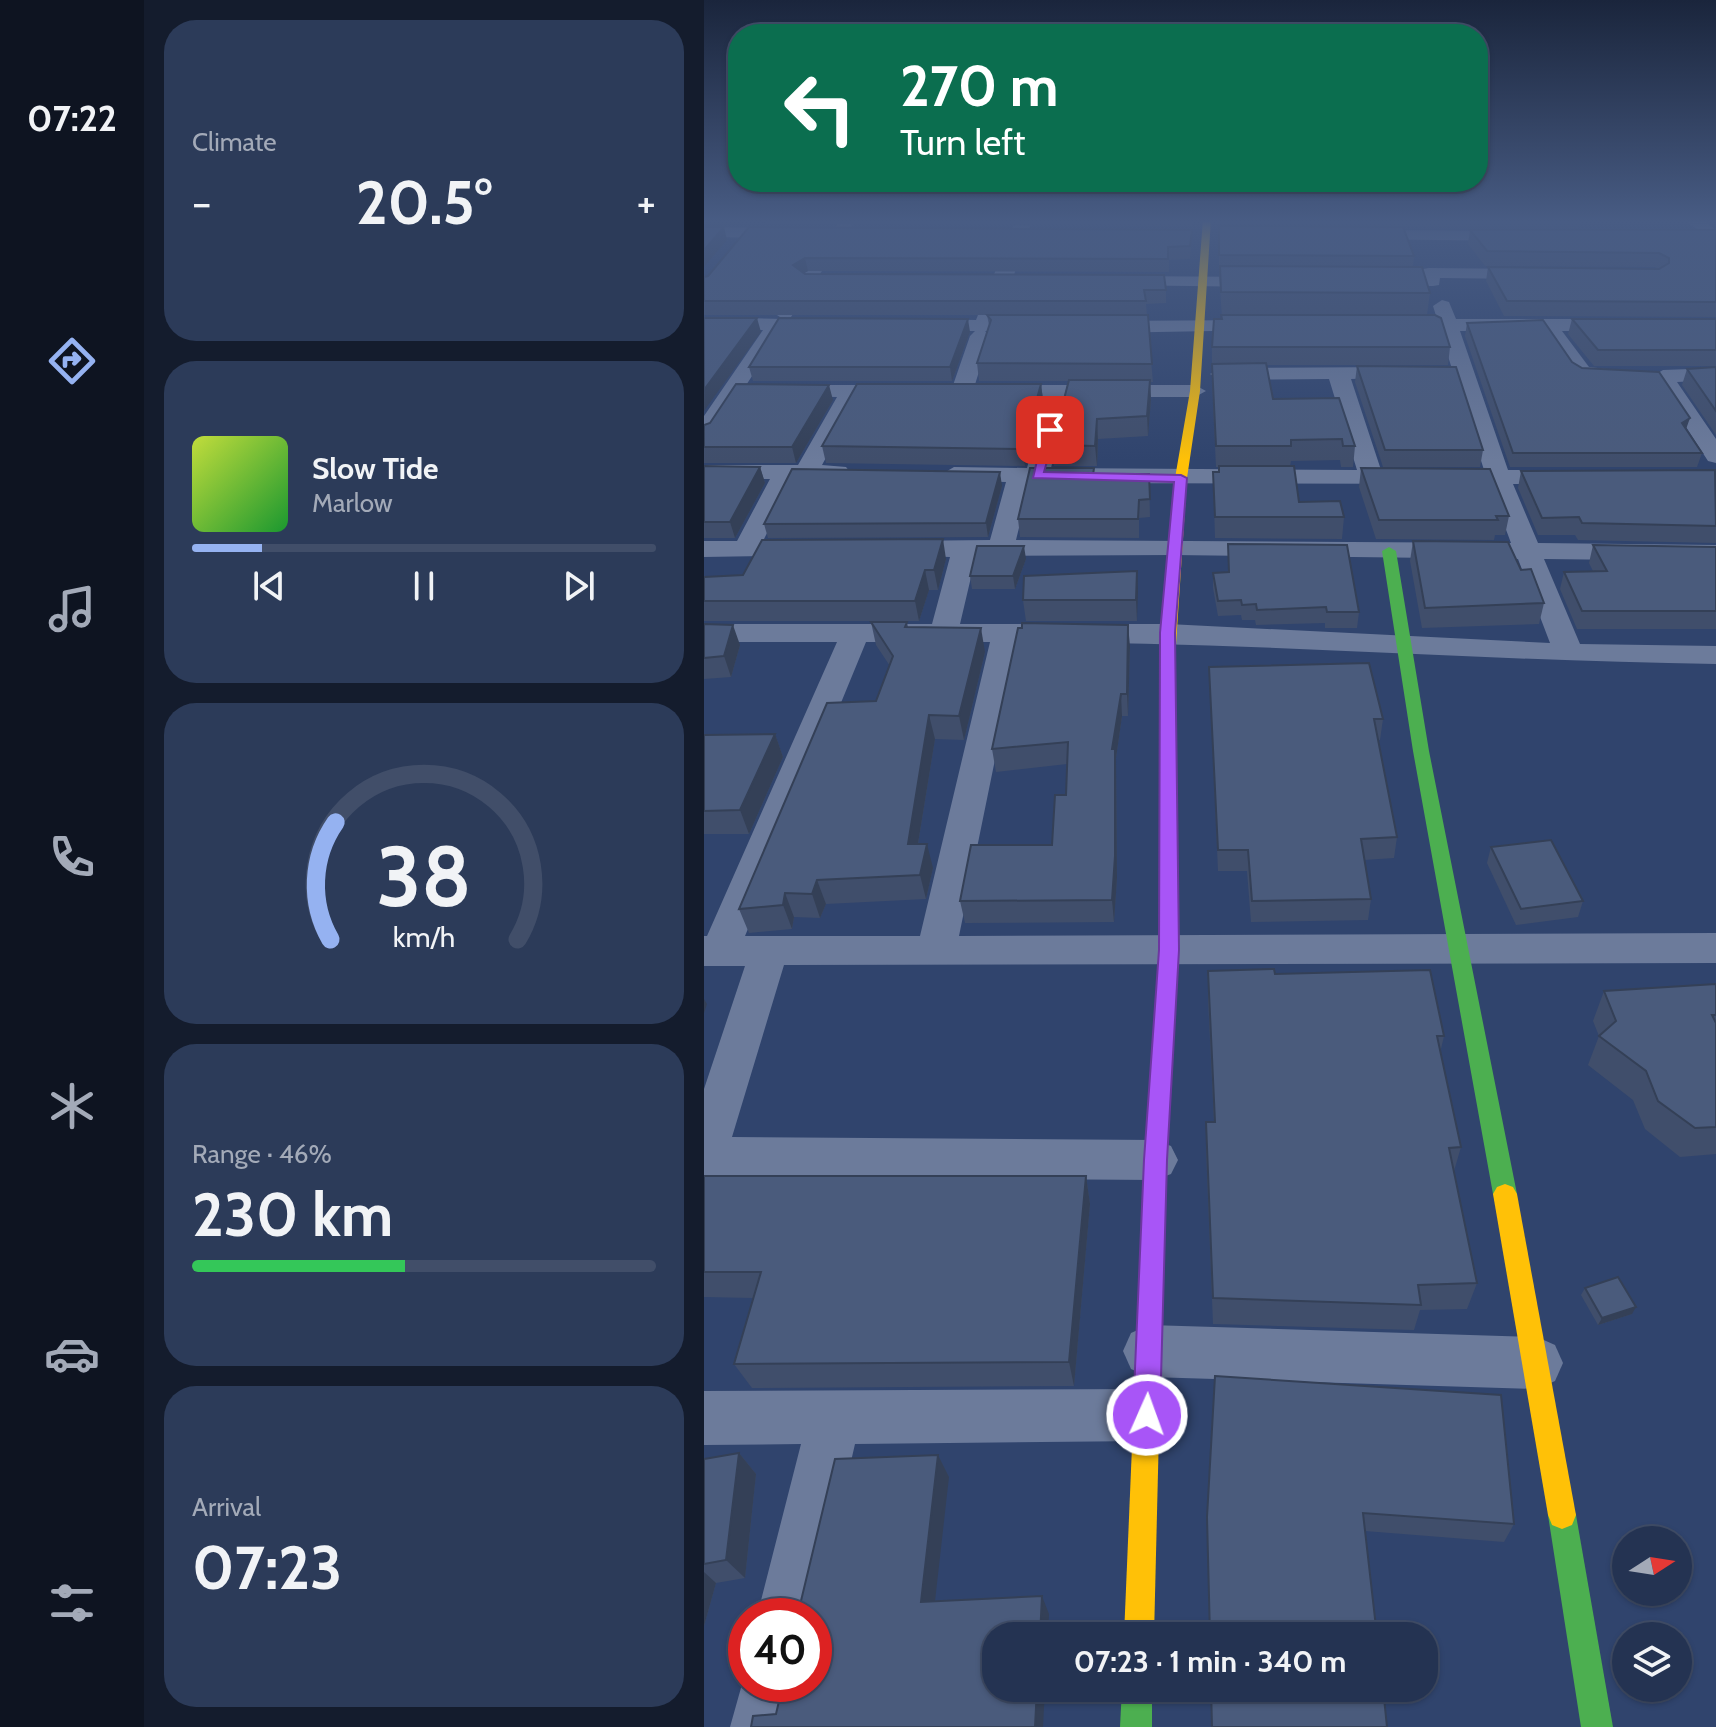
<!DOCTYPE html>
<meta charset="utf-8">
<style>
body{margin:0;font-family:Cabin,sans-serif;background:#2c3b59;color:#f1f3f6;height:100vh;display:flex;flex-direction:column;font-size:30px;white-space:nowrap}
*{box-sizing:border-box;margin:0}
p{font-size:26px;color:#a3aab8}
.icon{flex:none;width:44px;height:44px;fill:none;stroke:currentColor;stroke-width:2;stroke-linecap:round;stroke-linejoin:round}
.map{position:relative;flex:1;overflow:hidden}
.panel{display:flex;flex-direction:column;gap:20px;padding:20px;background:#141c2d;width:560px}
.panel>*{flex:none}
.guide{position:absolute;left:24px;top:24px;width:760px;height:168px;border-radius:32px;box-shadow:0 2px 6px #0004,0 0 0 2px #414e69;background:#0b6e4f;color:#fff;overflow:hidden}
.needle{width:52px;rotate:78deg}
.controls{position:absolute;left:908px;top:1526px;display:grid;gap:16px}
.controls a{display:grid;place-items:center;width:80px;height:80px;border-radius:50%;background:#243352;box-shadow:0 2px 6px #0004,0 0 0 2px #414e69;font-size:40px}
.speed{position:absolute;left:24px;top:1598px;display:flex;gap:16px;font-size:40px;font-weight:700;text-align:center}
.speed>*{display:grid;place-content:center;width:104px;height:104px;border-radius:50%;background:#243352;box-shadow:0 2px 6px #0004,0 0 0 2px #414e69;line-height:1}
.speed .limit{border:12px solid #d22;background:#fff;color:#111}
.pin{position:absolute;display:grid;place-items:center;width:68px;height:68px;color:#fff;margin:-34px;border-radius:16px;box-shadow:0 4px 12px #0006}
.me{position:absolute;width:88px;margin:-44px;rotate:2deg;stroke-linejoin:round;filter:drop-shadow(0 0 6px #0008)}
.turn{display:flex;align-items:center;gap:28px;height:168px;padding:0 40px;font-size:36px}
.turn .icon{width:104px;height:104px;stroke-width:2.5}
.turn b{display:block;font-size:56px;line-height:68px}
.big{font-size:60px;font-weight:700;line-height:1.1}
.panel .card{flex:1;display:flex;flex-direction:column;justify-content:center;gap:12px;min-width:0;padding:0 28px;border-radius:32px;background:#2c3b59}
.panel .dial{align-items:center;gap:0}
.dial svg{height:208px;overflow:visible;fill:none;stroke:#414e69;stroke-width:7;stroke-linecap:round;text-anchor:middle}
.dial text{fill:#f1f3f6;stroke:none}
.song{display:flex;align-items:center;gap:24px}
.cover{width:96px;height:96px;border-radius:12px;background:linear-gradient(135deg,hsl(70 70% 55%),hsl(130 70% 35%))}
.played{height:8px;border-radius:4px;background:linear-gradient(90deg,#95b2f1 15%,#414e69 15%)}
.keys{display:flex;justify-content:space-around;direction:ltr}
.heat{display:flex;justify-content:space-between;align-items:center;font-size:44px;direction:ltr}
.charge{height:12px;border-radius:6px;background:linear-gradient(90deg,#34c759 46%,#414e69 0)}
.trip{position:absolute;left:278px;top:1622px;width:456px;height:80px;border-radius:32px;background:#243352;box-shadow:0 2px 6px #0004,0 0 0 2px #414e69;font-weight:700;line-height:80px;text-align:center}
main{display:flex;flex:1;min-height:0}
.dock{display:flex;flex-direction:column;width:144px;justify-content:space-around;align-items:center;background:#0e1421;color:#a3aab8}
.dock .icon{width:56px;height:56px}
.dock .current{color:#95b2f1}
.dock b{font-size:36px;color:#f1f3f6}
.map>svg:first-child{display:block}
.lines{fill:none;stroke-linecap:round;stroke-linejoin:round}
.street{fill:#6c7b9b;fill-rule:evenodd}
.fast{fill:#4caf50;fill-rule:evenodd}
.slow{fill:#ffc107;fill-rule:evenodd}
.wall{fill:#404e6b}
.shaded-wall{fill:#344057}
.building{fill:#4a5b7c;stroke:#344057;stroke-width:2}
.route{fill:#a855f7;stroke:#6d37a1;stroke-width:2}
</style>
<main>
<nav class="dock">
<b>07:22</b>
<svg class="icon current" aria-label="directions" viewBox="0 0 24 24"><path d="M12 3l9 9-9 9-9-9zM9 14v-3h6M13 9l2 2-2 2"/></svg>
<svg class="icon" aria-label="music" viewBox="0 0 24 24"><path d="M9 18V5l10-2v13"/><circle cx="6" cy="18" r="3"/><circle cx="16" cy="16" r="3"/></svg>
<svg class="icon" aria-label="phone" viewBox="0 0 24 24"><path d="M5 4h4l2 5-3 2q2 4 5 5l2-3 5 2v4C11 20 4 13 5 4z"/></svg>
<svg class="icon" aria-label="climate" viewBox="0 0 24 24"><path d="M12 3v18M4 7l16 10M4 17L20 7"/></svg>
<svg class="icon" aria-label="car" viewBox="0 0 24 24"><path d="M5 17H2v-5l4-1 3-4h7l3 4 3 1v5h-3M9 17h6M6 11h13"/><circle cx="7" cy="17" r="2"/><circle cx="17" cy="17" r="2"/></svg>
<svg class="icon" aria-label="filters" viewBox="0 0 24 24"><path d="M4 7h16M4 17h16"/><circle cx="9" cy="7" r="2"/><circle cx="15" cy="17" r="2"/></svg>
</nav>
<section class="panel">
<div class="card"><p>Climate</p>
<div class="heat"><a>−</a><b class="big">20.5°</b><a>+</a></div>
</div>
<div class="card">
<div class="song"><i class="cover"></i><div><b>Slow Tide</b><p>Marlow</p></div></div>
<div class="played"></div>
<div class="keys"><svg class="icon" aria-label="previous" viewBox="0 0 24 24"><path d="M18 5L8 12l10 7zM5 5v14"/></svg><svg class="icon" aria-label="pause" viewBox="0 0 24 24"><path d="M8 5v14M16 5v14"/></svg><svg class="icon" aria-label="next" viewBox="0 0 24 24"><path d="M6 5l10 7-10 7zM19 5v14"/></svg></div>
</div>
<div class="card dial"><svg viewBox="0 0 100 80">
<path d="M14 69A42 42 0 1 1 86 69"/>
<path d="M14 69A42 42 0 0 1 16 24" stroke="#95b2f1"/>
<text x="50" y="56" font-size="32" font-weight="700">38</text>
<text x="50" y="72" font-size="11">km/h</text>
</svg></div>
<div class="card"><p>Range · 46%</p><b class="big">230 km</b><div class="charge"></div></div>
<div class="card"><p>Arrival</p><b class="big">07:23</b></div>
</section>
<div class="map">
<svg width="1012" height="1727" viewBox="0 0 1012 1727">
<rect width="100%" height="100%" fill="#30446d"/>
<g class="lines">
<!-- street -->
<g class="street">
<path d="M137 219H153L87 317 81 319H118L128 325 118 331 73 330 76 334 11 432 0 439V416L59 330 0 329V317L79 319 70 313Z"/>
<path d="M312 219H328L308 281 288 320H334L344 326 334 332 281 331 286 336 269 391 266 396H250L247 391 266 336 271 331H218L208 325 218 319 272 320Z"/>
<path d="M979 219H998L1012 230V243Z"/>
<path d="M0 227 90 228 98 233 90 238 0 237Z"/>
<path d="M654 230 814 231 822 236 814 241 648 239V231Z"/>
<path d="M725 268 831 269 840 274 831 279 736 278 735 285 729 286H674L665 281 674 276H718L719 269Z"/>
<path d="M414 276 563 277 572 282 563 287 408 285V277Z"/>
<path d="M738 300 745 302 752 319H1012V331H858L885 367 920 371 923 375 920 379 872 377 839 331H756L804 470H862L874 477 862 484H809L834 543 1012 545V561L840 559 876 644 1012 646V664C779 661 547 642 315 642L255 936 1012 933V963L80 965 28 1137 451 1140 467 1146 474 1160 467 1174 451 1180 0 1177V1089L41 966H0V936H3L133 642H0V624H228L246 557 185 555 181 549 185 543 194 541 286 540 302 482 250 481 238 474 250 467 323 468 342 397 281 396 278 391 281 386 289 385H491L502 391 491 397H364L347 468 653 470 625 379 516 380 506 374 516 368 699 367 709 373 706 377 647 379 677 470H780L736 331H690L680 325 690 319H733L729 306ZM326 483 785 484 807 543 312 540ZM470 555 814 559 846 643 464 624H256L272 556ZM162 642H286L216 936H41Z"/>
<path d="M558 320 565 322 568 326 565 330 398 333 388 327 398 321Z"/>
<path d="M1012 368V380L973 382 1012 439V463L1004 461 949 376 959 370Z"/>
<path d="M77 385H197L208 391 197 397H155L118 465 142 467 146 472 142 477 90 479 59 541 111 543 115 549 111 555 0 557V541H33L66 479H0V465H94L133 397 69 396 66 391 69 386Z"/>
<path d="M445 1325 833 1337 851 1345 859 1363 851 1381 833 1389 445 1377 427 1369 419 1351 427 1333Z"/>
<path d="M443 1389 462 1396 469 1415 462 1434 443 1441 151 1444 110 1622V1616H53L97 1444 0 1445V1391Z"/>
<path d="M42 1670V1684H98L88 1727H26Z"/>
</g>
<!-- fast -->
<g class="fast">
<path d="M685 547 692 551 725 751 813 1194 809 1201 801 1204 793 1201 789 1194 709 751 678 551Z"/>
<path d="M464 656 471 660 475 950 461 1186 458 1193 450 1196 442 1193 439 1186 455 950 457 660Z"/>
<path d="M858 1501 868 1505 872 1515 909 1727H877L844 1515 848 1505Z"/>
<path d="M418 1688H448V1727H416Z"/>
</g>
<!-- slow -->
<g class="slow">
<path d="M499 219H507L496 391 483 478 471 660 464 664 457 660 471 478 486 391Z"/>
<path d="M450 1176 458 1179 461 1186 450 1636H420L439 1186 442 1179Z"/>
<path d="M801 1184 809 1187 813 1194 872 1515 868 1525 858 1529 848 1525 844 1515 789 1194 793 1187Z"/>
</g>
</g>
<!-- wall -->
<g class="wall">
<path d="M60 219H491L489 226 61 224Z"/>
<path d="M514 219H877L875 228 699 227 710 256 709 267 726 293 723 315 746 347 744 365H562L569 399 651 446 649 467H637L636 460 587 461 586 466 595 502 640 517 638 539 511 538 509 472H515V467H512L508 383V347L518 319 515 272V226Z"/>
<path d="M45 227 488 230 486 259 465 260V272L104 271 100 273 462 290V303L442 304 449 382H446L447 400 444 436 394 439 393 466H350L348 445 364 381H275L273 363 285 325 283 315H0V277L4 276Z"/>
<path d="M766 230H1012V317L800 316 782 281 784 267 954 269 951 267 781 266 764 244Z"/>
<path d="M868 319H1012V366H890L864 334Z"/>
<path d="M763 323 868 362 982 429 998 453 993 467H806L761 336Z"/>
<path d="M266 332 248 381H49L45 367Z"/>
<path d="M653 366 779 450 776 467H679L651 382Z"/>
<path d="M1012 367V435L978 385 983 369Z"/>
<path d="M337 384 339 400 321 466 122 463 118 446Z"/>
<path d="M129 400 92 463H0V425Z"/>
<path d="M0 466 56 467 61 483 31 538H0Z"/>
<path d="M390 468V475L445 474 446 517 435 518V538L316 537 314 519Z"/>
<path d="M657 468 805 516 801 535H791L790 540 672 539 655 487Z"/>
<path d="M817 471 1012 472V543L874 540 871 535H834L814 488Z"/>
<path d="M298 486 284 537 64 538 60 524Z"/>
<path d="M709 541 817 570 840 603 835 624 718 628 706 561Z"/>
<path d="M889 545 1012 547V629H873L856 589 860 572 889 571 885 563Z"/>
<path d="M242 559 234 590H225L215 621H0V577L39 575Z"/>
<path d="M322 559 311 589H268L266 576Z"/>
<path d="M433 571V621H322L319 600Z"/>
<path d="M509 573 655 612 653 628H621V623L552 625 551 620H538L537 615 514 616 509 588Z"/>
<path d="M167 622H203L204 627 281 652 260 740 231 739 214 844 229 868 222 899 122 904 116 918 90 917 88 929 45 933 35 909 172 701 186 666 172 645Z"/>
<path d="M0 624 36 645 27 677 0 679Z"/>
<path d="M426 646 424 716H418L412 758 413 878 410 922 261 923 256 901 348 845 362 795 363 764 292 772 288 749Z"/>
<path d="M505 667 679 719 676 740H674L693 837 690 858 660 860 667 899 664 920 547 922 543 871H514Z"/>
<path d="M71 734 79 757 45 834H0V735Z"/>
<path d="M787 847 879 901 874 917 812 925 783 863Z"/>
<path d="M504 971 571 974 740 1036 736 1053 757 1147 750 1171 773 1283 763 1309 716 1310 710 1330 509 1324 502 1150V1122H510L504 1000Z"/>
<path d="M1012 984V1154L976 1157 941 1129 929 1100 884 1065 895 1036 889 1021 900 991Z"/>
<path d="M0 1176H382L386 1204 370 1386 48 1388 30 1364 49 1298 0 1297Z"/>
<path d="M881 1288 928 1314 894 1325 877 1295Z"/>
<path d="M511 1376 810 1524 800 1542 661 1531Z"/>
<path d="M35 1453 52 1474 41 1578 12 1583 0 1626V1459Z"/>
</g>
<!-- shaded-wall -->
<g class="shaded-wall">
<path d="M0 219H42L37 224 0 227Z"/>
<path d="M20 227 23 240 0 267V250Z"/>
<path d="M101 258 104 271 92 278 89 265Z"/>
<path d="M53 318 57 332 0 411V390Z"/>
<path d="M264 319 266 332 248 381 246 367Z"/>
<path d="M446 380 447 400 444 436 443 416Z"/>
<path d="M337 384 339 400 321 466 319 449Z"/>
<path d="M125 385 129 400 92 463 88 447Z"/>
<path d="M986 418 981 432 978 423Z"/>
<path d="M393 419 394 439 393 466 391 446Z"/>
<path d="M56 467 61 483 31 538 26 522Z"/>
<path d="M296 472 298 486 284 537 282 523Z"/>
<path d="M239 539 242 559 234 590 230 570Z"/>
<path d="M320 546 322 559 311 589 309 576Z"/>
<path d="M221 570 225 590 215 621 211 601Z"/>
<path d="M433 571 434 591 433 621 432 600Z"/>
<path d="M29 625 36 645 27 677 20 656Z"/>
<path d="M424 625 426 646 424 716 423 694Z"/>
<path d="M277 628 281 652 260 740 255 716Z"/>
<path d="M417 694 418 716 412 758 413 878 410 922 408 900V749Z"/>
<path d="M225 715 231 739 210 868 204 844Z"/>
<path d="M71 734 79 757 45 834 36 810Z"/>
<path d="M223 844 229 868 222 899 216 875Z"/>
<path d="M113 880 122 904 116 918 108 894Z"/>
<path d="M81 893 90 917 88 929 79 905Z"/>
<path d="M0 999 3 1004 0 1013Z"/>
<path d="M382 1176 386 1204 370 1386 365 1362Z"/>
<path d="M932 1307 928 1314 894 1325 898 1318Z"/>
<path d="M35 1453 52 1474 41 1578 22 1560Z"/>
<path d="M234 1455 245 1477 229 1619 217 1602Z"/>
<path d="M0 1572 12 1583 0 1626Z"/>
<path d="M338 1596 345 1614 344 1636H336Z"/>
<path d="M333 1688H341L339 1727H331Z"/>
</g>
<!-- building -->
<g class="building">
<path d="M515 226 699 227 710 256 515 255Z"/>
<path d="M0 227H20L0 250Z"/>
<path d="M45 227 488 230 486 246 464 247V259L101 258 89 265 101 274 460 275 462 290H440L442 301H0V277L4 276Z"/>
<path d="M766 230H1012V302L803 301 784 267 955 269 965 263V258L955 253 783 251Z"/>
<path d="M516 266 718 267 726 293 517 292Z"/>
<path d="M283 315H444L448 364 273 363 287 320Z"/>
<path d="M517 315H731L737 318 746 347H508L510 319H518Z"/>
<path d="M0 318H53L0 390Z"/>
<path d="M75 318 264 319 246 367H45Z"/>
<path d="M868 319H1012V350H894Z"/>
<path d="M839 320 868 362 878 368 955 372 986 418 978 423 998 453H809L763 323Z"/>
<path d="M562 363 569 399 635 398 651 446H639L638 439 587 440V446H512L508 364Z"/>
<path d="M653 366 752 367 779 450H681Z"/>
<path d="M1012 367V411L983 369Z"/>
<path d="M365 380H446L443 416 393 419 391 446 348 445Z"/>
<path d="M32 384 125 385 88 447H0V425L6 423Z"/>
<path d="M153 384H337L319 449 118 446Z"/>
<path d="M0 466 56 467 26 522H0Z"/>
<path d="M515 466H590L595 502 636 501 640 517H511L509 472H515Z"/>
<path d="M326 468H390L389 475 445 474 446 499 435 500 434 519H314Z"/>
<path d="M657 468 786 469 805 516H792L794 520H675Z"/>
<path d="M88 469 296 472 282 523 60 524Z"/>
<path d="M1011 470 1012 526 878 523 875 517 838 518 817 471Z"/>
<path d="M239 539 230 570H221L211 601H0V577L39 575 58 540Z"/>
<path d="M709 541 804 542 817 570 827 569 840 603 721 608Z"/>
<path d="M524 544 643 545 655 612H623L622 607 553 610 552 604 538 605 537 600 514 601 509 573 525 572Z"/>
<path d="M889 545 1012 547V611H878L860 572 903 571Z"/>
<path d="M273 546H320L309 576H266Z"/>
<path d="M433 571 432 600H319L320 576Z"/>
<path d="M167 622H203L201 627 277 628 255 716 225 715 204 844H223L216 875 113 880 108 894 81 893 79 905 35 909 123 703 172 701 189 656Z"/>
<path d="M318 623 424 625 423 694H417L408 749H411V856L408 900 256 901 267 845H348L351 795H362L364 742 288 749 314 628H318Z"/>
<path d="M0 624 29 625 20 656 0 658Z"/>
<path d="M665 663 679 719H670L693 837 657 839 667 899 548 901 544 850H514L505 667Z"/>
<path d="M71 734 36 810 0 811V735Z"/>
<path d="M847 840 879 901 817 909 787 847Z"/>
<path d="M570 969 571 974 726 970 740 1036H733L757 1147 745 1148 773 1283 714 1285 717 1305 509 1298 502 1122H511L504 971Z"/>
<path d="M1012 984V1015H1008L1012 1023V1127L991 1128 954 1101 942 1071 895 1036 912 1021 900 991Z"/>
<path d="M0 1176H382L365 1362 30 1364 57 1272H0Z"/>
<path d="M914 1277 932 1307 898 1318 881 1288Z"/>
<path d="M511 1376 797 1395 810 1524 659 1513 673 1636H506L503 1517Z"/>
<path d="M35 1453 22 1560 0 1564V1459Z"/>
<path d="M234 1455 217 1602 338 1596 336 1636H292V1688H333L331 1727H47L49 1716 72 1714 79 1684H110V1616H68L71 1601 96 1605 131 1459Z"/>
<path d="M507 1688H679L683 1727H508Z"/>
</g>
<!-- sky -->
<linearGradient id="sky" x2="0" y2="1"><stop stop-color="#1a253c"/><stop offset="0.48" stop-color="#485c84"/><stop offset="1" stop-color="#485c84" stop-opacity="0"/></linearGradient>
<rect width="1012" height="461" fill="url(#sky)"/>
<!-- route -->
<path class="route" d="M346 427 352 430 340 472 477 475 483 478 471 633 475 950 463 1160 456 1415 452 1425 443 1429 433 1425 429 1415 440 1160 455 950 456 633 470 482 329 478 340 430Z"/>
</svg>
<div class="controls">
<a><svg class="needle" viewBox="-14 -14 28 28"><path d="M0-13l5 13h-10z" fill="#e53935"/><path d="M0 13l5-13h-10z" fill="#a3aab8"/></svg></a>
<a><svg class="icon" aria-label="layers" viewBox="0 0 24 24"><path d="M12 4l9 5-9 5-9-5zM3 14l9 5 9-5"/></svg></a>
</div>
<div class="speed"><div class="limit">40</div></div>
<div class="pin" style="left:346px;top:430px;background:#d93025"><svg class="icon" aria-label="arrive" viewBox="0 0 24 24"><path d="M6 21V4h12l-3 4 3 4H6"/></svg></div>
<svg class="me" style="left:443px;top:1415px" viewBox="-20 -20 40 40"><circle r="17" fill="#a855f7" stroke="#fff" stroke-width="3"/><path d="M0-11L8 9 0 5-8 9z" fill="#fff"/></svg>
<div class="trip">07:23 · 1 min · 340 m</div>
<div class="guide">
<div class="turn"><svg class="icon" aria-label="left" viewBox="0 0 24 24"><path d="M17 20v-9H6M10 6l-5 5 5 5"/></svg><div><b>270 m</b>Turn left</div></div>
</div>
</div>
</main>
